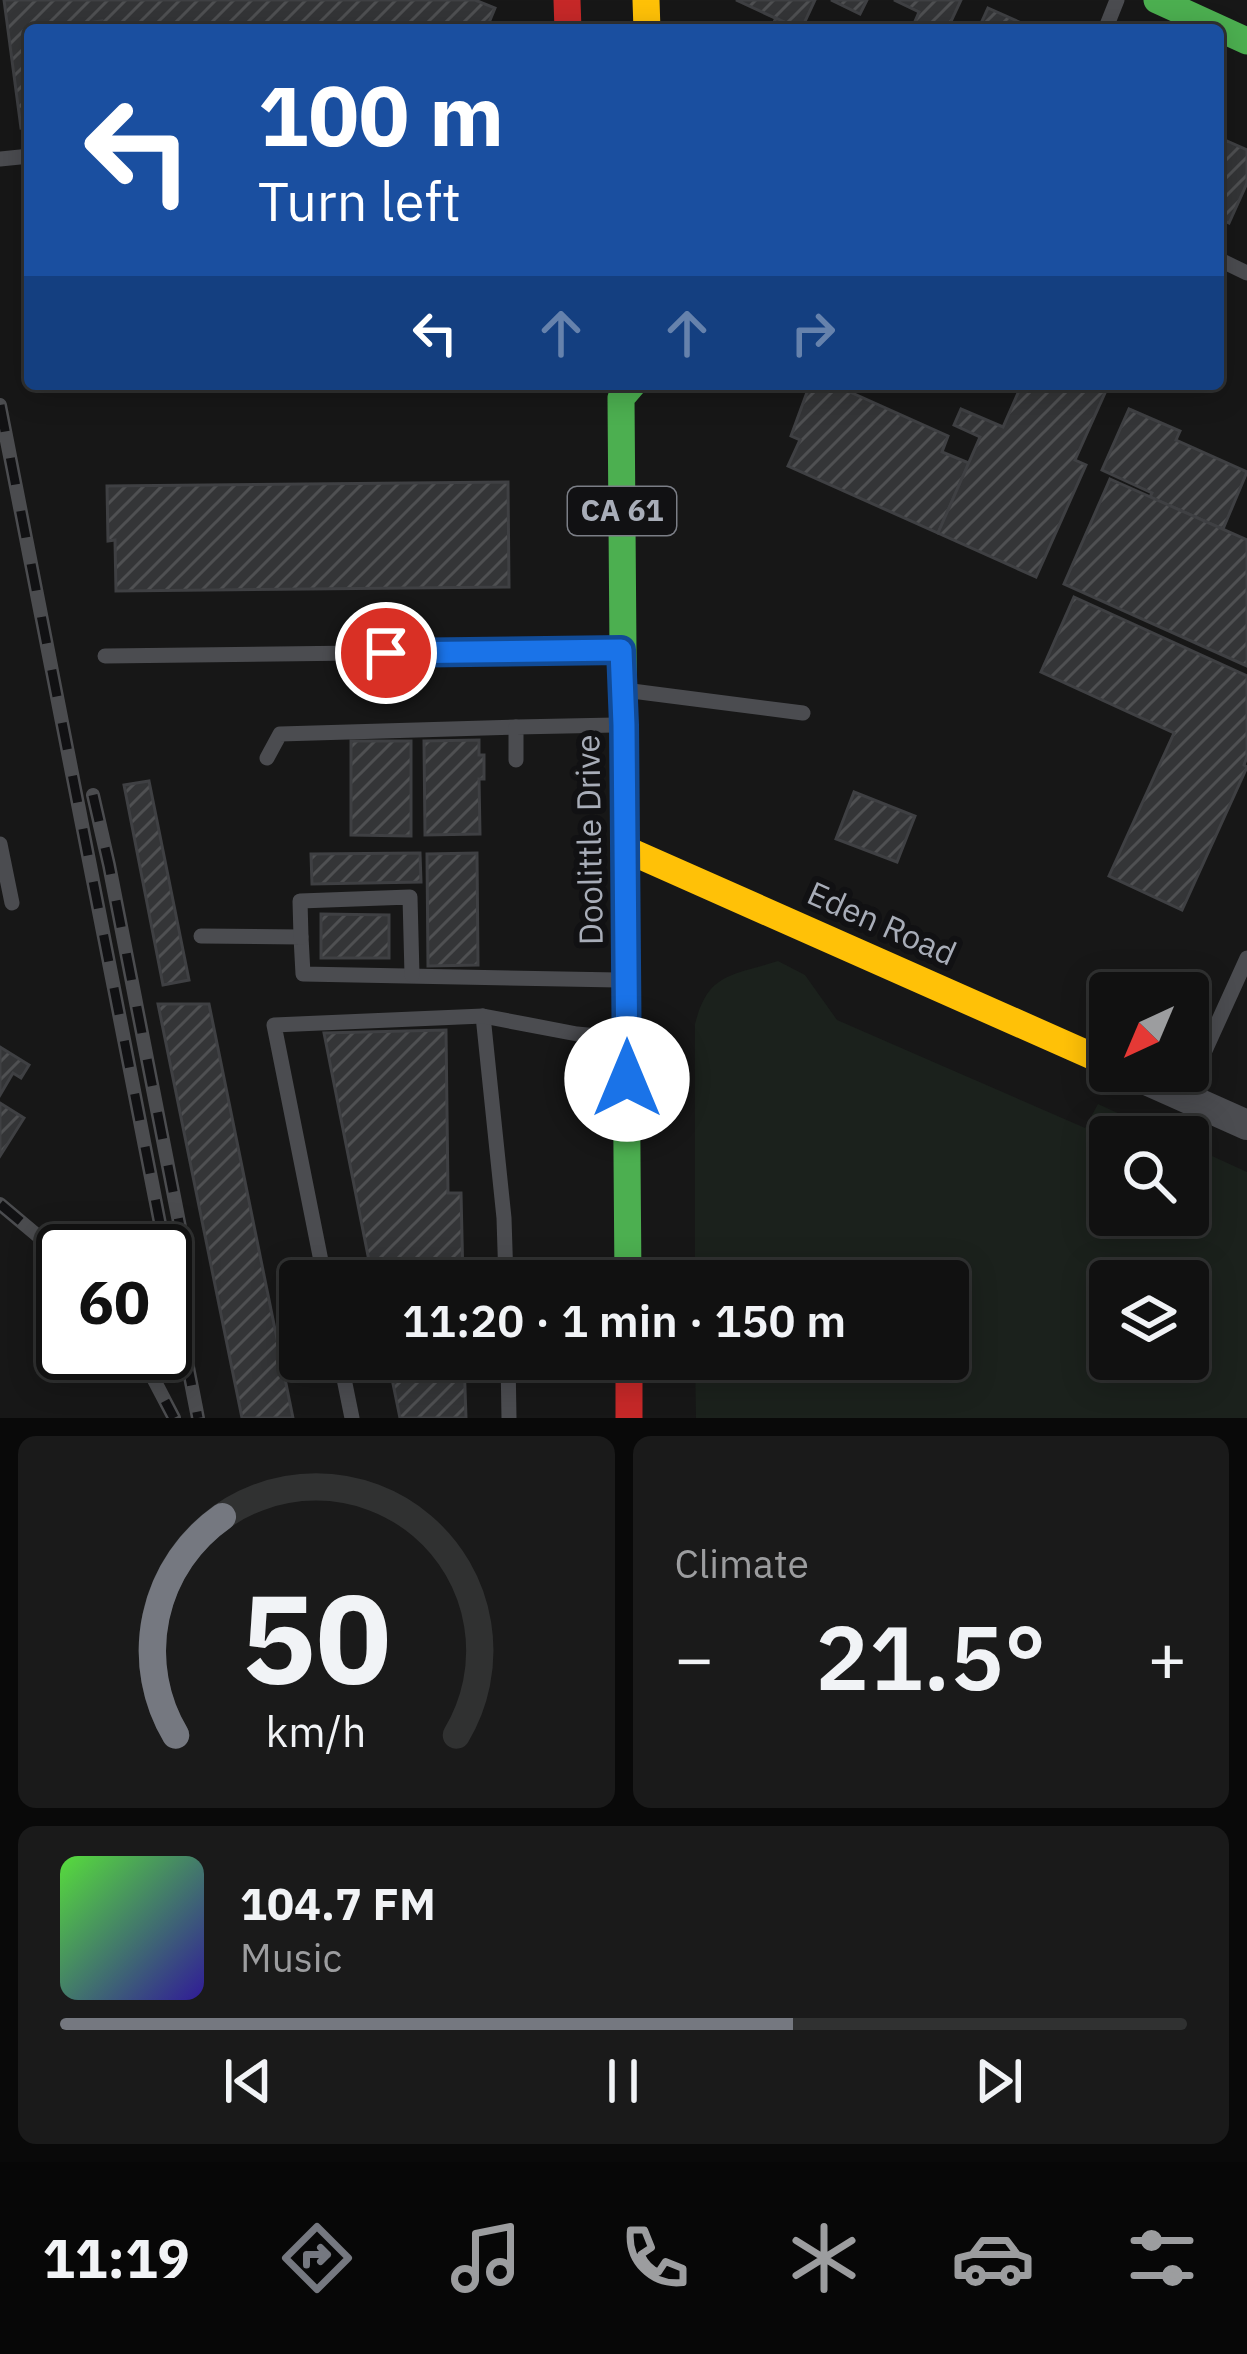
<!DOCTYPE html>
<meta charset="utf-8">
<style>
body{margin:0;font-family:"IBM Plex Sans",sans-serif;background:#1a1a1a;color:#f1f3f6;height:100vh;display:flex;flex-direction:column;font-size:45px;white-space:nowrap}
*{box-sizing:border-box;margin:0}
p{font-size:39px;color:#9c9d9f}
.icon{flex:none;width:66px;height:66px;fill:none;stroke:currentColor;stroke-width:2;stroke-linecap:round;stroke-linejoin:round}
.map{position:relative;height:1418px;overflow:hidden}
.details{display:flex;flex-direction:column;gap:18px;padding:18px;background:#090909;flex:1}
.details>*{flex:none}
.hud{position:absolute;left:24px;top:24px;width:1200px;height:366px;border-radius:12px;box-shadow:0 6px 30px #0003,0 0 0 3px #303131;background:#1a4fa0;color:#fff;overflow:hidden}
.needle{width:78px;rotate:224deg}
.buttons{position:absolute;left:1089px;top:972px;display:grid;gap:24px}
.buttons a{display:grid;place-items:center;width:120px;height:120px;border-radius:12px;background:#111;box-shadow:0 6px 30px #0003,0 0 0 3px #303131;font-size:60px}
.speed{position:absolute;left:36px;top:1224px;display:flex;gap:24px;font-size:60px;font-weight:700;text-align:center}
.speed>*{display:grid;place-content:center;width:156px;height:156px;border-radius:50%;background:#111;box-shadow:0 6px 30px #0003,0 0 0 3px #303131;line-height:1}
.speed .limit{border:6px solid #111;border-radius:18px;background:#fff;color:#111}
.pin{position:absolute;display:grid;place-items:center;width:102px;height:102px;color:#fff;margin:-51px;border:6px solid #fff;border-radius:50%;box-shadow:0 3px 12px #0007}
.me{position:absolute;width:132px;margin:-66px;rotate:0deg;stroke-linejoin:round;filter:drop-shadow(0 0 9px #0008)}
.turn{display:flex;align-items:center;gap:42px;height:252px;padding:0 36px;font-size:54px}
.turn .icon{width:156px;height:156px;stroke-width:2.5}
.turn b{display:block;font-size:84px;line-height:102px}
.lanes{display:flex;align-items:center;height:114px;padding:0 36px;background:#0003;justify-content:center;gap:60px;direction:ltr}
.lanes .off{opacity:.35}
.big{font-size:90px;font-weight:600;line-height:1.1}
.details .card{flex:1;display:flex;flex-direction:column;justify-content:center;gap:18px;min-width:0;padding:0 42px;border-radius:18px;background:#1a1a1a}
.details .dial{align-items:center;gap:0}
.dial svg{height:312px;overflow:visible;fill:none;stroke:#303131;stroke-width:7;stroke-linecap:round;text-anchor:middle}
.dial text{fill:#f1f3f6;stroke:none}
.song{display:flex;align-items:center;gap:36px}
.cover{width:144px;height:144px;border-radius:18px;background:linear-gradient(135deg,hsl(110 70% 55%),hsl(250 70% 35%))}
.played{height:12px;border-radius:6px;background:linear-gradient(90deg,#757880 65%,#303131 65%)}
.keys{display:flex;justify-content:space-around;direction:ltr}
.heat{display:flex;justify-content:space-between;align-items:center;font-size:66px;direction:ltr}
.details .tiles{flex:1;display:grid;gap:18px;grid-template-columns:1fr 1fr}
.card:last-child{grid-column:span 2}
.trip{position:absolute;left:279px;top:1260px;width:690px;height:120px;border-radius:12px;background:#111;box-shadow:0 6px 30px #0003,0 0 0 3px #303131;font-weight:600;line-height:120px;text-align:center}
.tab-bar{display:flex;height:192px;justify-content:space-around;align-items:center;background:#070707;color:#9c9d9f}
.tab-bar .icon{width:84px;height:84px}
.tab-bar .active{color:#757880}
.tab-bar b{font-size:54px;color:#f1f3f6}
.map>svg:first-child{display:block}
.grass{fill:#1b211c;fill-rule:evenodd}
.building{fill:url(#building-hatch);stroke:#3f4043;stroke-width:3}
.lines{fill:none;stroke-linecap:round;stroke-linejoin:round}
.lane{stroke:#4b4c50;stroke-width:15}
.street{stroke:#4b4c50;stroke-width:30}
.fast{stroke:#4caf50;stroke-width:27}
.slow{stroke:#ffc107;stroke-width:27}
.jam{stroke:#c62828;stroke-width:27}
.rail-casing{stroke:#4b4c4f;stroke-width:14}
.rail{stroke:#111113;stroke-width:9;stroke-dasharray:27;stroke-linecap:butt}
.route-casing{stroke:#114b97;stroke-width:30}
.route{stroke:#1a73e8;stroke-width:21}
.labels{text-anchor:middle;stroke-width:12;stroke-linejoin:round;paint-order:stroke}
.shield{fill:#111113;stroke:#7b7e86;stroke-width:3}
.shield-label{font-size:30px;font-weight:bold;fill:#a8adb8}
.street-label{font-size:33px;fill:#a8adb8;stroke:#111113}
</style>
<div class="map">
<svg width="1247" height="1418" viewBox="0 0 1247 1418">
<defs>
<pattern id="building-hatch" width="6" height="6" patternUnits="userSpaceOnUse" patternTransform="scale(3)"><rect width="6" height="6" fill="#343537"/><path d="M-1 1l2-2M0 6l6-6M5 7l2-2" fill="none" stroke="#4f5052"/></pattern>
</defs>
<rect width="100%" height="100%" fill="#171717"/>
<!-- grass -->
<path class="grass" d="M778 961 805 975 837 1020 1085 1128 1098 1104 1170 1137H1110V1215H1188V1145L1247 1172V1418H696L695 1359H948V1281H695V1024C708 972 732 976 778 961ZM1110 1281H1188V1359H1110Z"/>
<!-- building -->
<g class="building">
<path d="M4 0H475L495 8 486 30H97L101 21 88 23 89 30H30V127L21 128Z"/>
<path d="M736 0H815L801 30Z"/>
<path d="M831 0H867L860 14Z"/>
<path d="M894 0H961L947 30H922L913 26 919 12Z"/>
<path d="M988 8 1037 30H978Z"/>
<path d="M776 18 801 30H770Z"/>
<path d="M1218 137 1247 150V183L1229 223 1218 218Z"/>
<path d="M810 384H832L948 436 942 452 969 463 938 533 788 466 800 440 791 436Z"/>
<path d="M1022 384H1109L1075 460 1086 465 1036 577 938 533 980 437 954 425 961 409 1003 427Z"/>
<path d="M1129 409 1180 431 1176 440 1247 472 1223 529 1150 497 1152 493 1102 470Z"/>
<path d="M1110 479 1247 540V666L1064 584Z"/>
<path d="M508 482 509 587 116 591 115 540 108 541 107 486Z"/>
<path d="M1074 597 1247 676V757L1244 765 1247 767 1182 910 1109 876 1174 733 1041 672Z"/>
<path d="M479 740V755H484V779H479L480 834 425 835 424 741Z"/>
<path d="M351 741H411V836L351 835Z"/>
<path d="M149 781 189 980 163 985 124 785Z"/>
<path d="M854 792 915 816 897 862 836 839Z"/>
<path d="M420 853 421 882 312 884 311 854Z"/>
<path d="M477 853 478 965 428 966 427 854Z"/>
<path d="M321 914 389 915V958H321Z"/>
<path d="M158 1004H209L293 1418H242Z"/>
<path d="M446 1030 448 1193H461L463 1281H373L324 1033Z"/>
<path d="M0 1047 29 1065 21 1078 13 1073 0 1095Z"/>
<path d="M0 1103 24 1118 0 1156Z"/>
<path d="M388 1359H464L466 1418H400Z"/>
</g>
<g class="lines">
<!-- lane -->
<g class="lane">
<path d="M1105 30 1117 0"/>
<path d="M0 159 30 156"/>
<path d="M1218 259 1247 273"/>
<path d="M105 656 618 650"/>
<path d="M632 691 803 713"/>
<path d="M267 758 280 734 516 727"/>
<path d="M516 760V727L615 725"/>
<path d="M0 844 12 903"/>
<path d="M201 936 301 937 303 974 618 980"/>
<path d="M301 937 300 901 410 897 412 975"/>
<path d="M483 1016 504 1218 506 1281"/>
<path d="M1184 1097 1247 958"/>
<path d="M325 1281 274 1025 483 1016 577 1034 618 1038"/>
<path d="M340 1359 352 1418"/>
<path d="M508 1359 509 1418"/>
</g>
<!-- street -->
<path class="street" d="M1126 1071 1247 1125"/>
<!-- fast -->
<g class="fast">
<path d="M1157 0 1247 41"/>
<path d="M628 1281 621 398 633 384"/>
</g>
<!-- slow -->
<g class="slow">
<path d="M646 0 647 30"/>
<path d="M625 849 1110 1064"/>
</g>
<!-- jam -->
<g class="jam">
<path d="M567 0 568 30"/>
<path d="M629 1359V1418"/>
</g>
<!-- rail casing -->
<g class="rail-casing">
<g id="rail">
<path d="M0 405 198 1418"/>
<path d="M93 795 109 865 180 1227 185 1272"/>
<path d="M0 1204 63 1257"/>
<path d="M140 1353 174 1418"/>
</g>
</g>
<!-- rail -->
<use href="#rail" class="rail"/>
</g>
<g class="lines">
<!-- route casing -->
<g class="route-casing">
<path id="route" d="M386 653 621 650 624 725 627 1079"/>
</g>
<!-- route -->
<use href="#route" class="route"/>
</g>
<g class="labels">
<!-- shield labels -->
<rect class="shield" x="568" y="487" width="108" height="48" rx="9"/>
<g class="shield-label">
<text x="622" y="521">CA 61</text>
</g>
<!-- street labels -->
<g class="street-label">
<text transform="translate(589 840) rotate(-91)" y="12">Doolittle Drive</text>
<text transform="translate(882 923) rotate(24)" y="12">Eden Road</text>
</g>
</g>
</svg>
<div class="buttons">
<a><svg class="needle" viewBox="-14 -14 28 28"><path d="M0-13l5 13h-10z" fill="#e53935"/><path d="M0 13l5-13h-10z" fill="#9c9d9f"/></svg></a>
<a><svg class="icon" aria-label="search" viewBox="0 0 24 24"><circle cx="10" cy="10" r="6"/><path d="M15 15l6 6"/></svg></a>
<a><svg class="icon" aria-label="layers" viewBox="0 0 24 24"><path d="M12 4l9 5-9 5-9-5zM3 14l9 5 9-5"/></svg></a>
</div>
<div class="speed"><div class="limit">60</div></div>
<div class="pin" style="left:386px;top:653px;background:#d93025"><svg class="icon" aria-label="arrive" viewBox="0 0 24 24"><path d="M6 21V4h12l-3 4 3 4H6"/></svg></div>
<svg class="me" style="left:627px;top:1079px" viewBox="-20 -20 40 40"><circle r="19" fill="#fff"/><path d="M0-13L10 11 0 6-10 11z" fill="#1a73e8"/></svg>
<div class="trip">11:20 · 1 min · 150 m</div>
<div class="hud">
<div class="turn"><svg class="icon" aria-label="left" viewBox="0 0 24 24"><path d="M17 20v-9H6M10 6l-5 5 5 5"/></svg><div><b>100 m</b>Turn left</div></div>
<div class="lanes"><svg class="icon" aria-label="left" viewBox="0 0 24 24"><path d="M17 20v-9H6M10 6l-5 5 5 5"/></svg><svg class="icon off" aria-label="ahead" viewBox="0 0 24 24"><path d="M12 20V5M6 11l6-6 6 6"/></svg><svg class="icon off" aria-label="ahead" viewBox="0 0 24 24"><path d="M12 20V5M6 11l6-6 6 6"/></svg><svg class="icon off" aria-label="right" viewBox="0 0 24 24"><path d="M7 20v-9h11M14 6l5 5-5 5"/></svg></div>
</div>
</div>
<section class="details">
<div class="tiles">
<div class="card dial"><svg viewBox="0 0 100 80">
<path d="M14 69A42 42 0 1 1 86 69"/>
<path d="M14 69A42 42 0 0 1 26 13" stroke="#757880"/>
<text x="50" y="56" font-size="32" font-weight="700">50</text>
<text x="50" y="72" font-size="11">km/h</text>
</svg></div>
<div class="card"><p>Climate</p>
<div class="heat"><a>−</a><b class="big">21.5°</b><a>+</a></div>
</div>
<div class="card">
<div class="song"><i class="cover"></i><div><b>104.7 FM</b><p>Music</p></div></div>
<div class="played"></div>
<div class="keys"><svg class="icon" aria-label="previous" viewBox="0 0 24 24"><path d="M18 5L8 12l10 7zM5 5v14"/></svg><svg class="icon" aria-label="pause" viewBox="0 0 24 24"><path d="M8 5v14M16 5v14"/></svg><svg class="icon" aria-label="next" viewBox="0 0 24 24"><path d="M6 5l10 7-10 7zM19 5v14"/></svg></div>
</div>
</div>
</section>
<nav class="tab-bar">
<b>11:19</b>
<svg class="icon active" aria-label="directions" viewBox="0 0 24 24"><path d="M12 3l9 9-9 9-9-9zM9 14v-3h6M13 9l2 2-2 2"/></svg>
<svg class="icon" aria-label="music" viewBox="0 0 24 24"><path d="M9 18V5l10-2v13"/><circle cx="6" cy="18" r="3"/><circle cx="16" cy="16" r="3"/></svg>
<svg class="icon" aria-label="phone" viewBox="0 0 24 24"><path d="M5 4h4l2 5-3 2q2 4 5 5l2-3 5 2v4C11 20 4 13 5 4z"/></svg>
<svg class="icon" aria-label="climate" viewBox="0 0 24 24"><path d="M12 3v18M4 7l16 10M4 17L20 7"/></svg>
<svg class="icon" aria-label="car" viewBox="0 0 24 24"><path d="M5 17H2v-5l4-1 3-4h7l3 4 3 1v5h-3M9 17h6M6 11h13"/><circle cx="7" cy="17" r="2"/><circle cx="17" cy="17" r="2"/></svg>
<svg class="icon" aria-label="filters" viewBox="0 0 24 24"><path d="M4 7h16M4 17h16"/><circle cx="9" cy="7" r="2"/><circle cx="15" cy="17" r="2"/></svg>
</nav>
